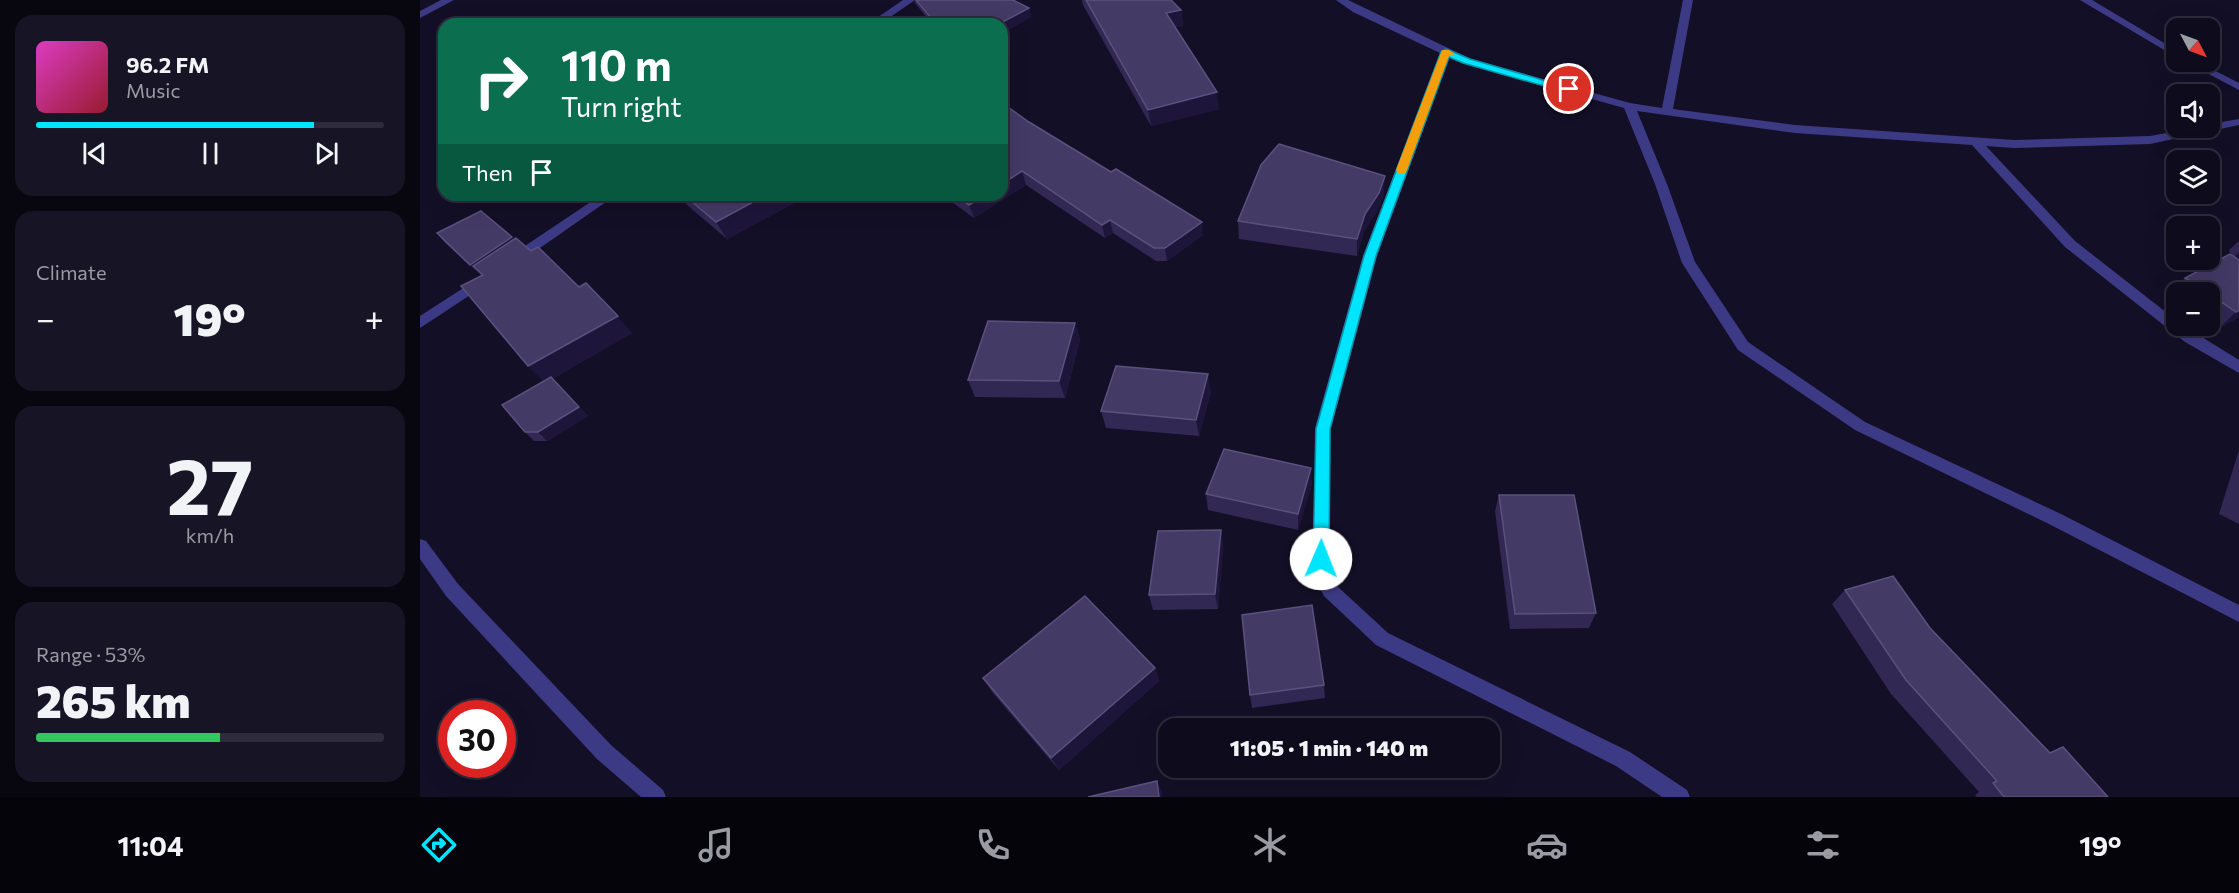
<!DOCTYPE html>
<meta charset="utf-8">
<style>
body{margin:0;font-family:Commissioner,sans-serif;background:#171425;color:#f1f3f6;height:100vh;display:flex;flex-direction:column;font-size:22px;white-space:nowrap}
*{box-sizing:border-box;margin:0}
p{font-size:20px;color:#9b9ba3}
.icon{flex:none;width:33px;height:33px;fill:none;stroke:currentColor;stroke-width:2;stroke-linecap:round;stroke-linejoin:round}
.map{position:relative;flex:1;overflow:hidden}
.side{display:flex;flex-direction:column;gap:15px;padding:15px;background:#08060f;width:420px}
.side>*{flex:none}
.top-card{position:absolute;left:18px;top:18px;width:570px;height:183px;border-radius:18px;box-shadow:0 6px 24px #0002,0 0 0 2px #2e2b3b;background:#0b6e4f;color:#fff;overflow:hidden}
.needle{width:39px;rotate:131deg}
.buttons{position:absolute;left:1746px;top:18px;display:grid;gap:12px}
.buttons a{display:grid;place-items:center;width:54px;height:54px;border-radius:12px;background:#0e0b1c;box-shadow:0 6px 24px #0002,0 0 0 2px #2e2b3b;font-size:30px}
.speed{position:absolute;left:18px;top:700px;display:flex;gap:12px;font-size:30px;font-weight:700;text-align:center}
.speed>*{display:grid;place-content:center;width:78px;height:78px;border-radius:50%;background:#0e0b1c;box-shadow:0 6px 24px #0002,0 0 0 2px #2e2b3b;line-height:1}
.speed .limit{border:9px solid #d22;background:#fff;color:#111}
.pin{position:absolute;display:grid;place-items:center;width:51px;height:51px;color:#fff;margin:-26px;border:3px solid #fff;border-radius:50%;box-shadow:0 2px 6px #0007}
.me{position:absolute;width:66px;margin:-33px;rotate:1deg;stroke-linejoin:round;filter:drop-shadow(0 0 4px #0008)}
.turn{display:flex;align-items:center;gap:21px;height:126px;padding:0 24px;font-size:27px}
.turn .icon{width:78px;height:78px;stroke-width:2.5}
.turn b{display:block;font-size:42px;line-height:51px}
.then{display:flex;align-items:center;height:57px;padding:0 24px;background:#0003;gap:12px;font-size:22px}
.big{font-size:45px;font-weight:800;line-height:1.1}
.side .tile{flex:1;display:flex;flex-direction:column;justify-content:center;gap:9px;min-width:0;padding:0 21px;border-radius:18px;background:#171425}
.side .dial{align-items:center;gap:0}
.dial b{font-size:78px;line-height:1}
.song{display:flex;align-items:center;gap:18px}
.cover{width:72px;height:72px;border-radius:9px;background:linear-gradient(135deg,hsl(310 70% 55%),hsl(350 70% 35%))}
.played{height:6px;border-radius:3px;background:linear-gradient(90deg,#00e5ff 80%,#2e2b3b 80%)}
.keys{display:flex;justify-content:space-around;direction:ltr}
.heat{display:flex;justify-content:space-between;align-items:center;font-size:33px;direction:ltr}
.charge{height:9px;border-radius:4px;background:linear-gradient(90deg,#34c759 53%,#2e2b3b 0)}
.trip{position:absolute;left:738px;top:718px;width:342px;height:60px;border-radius:18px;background:#0e0b1c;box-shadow:0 6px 24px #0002,0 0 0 2px #2e2b3b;font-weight:800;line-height:60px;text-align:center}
.menu{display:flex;height:96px;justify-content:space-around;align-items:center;background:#06040b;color:#9b9ba3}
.menu .icon{width:42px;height:42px}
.menu .on{color:#00e5ff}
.menu b{font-size:27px;color:#f1f3f6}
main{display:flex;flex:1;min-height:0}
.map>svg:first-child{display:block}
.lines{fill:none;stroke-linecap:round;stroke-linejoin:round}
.street{fill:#3d3a85;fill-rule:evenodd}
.wall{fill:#312854}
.shaded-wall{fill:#1d163a}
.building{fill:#433a66;stroke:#5a527e;stroke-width:1.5}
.route{fill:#00e5ff;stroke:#0095a6;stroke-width:1.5}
.slow{fill:#f59e0b}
</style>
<main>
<section class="side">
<div class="tile">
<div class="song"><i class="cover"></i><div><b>96.2 FM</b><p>Music</p></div></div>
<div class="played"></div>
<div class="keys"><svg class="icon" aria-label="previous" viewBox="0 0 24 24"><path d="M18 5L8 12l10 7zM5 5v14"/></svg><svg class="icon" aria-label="pause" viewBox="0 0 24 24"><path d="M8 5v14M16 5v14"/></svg><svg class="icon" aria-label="next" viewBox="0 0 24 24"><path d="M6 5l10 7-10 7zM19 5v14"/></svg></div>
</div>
<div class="tile"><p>Climate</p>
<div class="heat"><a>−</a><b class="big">19°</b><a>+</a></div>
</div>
<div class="tile dial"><b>27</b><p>km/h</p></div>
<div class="tile"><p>Range · 53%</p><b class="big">265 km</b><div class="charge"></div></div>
</section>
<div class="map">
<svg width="1819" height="797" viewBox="0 0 1819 797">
<rect width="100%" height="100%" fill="#130f26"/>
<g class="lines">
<!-- street -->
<g class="street">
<path d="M21 0H34L0 18V11Z"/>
<path d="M483 0H495L460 24H448Z"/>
<path d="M916 0H928L1051 59 1210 103 1242 108 1263 0H1273L1253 109 1375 125 1594 140 1730 136 1774 128H1790V124L1819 119V125L1730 144 1594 148 1566 146 1655 241 1756 320V326H1764L1819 360V373L1765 342 1645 247 1552 145 1375 133 1217 111 1247 184 1275 262 1328 342 1445 422 1641 514 1819 605V622L1629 524 1435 430 1318 350 1262 263 1235 184 1204 108 1043 63 1030 57 957 256 911 428 909 559 917 586 968 633 1210 752 1267 790 1270 797H1242L1196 766 956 645 904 596 901 590 893 559 895 428 943 256 1020 53 933 12Z"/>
<path d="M1660 0H1672L1756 50V57Z"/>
<path d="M1766 62H1778L1819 83V90Z"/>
<path d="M181 195H196L97 264H87L85 261 87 258Z"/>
<path d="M62 276 69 281 67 284 0 328V316Z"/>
<path d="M0 539 6 541 38 584 191 745 243 790 246 797H221L177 759 26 596 0 559Z"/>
</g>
</g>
<!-- wall -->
<g class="wall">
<path d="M494 0H593L609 8 611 17 582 33V24H512L495 3Z"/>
<path d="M662 0H751L761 10 763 26 755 27 799 109 731 126 663 5Z"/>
<path d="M609 122 783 235 747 261H736L693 233 685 238 606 185 554 218 522 195H582Z"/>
<path d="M964 194 958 210 944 231 937 256 819 239 818 221Z"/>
<path d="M260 195H389L307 239 267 205Z"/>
<path d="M17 233 94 239 111 251 159 287 212 333 132 379 168 416 127 441H114L105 432 123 381 62 276 25 243Z"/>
<path d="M1819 241V257L1816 258 1819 317 1798 329 1790 323V292H1756V301L1749 296 1765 278 1811 255 1809 250Z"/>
<path d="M655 323 660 340 645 398 555 397 548 380Z"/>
<path d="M791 391 779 436 686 428 681 411Z"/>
<path d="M1819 450V524L1799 514Z"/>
<path d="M892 484 878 530 788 510 786 494Z"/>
<path d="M1079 495 1176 613 1169 628 1090 629 1075 511Z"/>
<path d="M801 530 803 546 798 609 733 610 729 595Z"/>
<path d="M1425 590 1630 753 1688 797H1557L1555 795 1559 792 1471 694 1412 604Z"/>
<path d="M735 668 739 681 639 770 572 692 563 678Z"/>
<path d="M904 685 905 698 832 708 830 695Z"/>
</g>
<!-- shaded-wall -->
<g class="shaded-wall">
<path d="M609 8 611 17 582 33V24H579Z"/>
<path d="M761 10 763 26 748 29 746 13Z"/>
<path d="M797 92 799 109 731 126 728 110Z"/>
<path d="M602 171 606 185 554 218 549 205 565 195H582V184Z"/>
<path d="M965 176 964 194 958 210 944 231 937 256V239L945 214Z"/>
<path d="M346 195H389L307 239 296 222Z"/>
<path d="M690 220 693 233 685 238 682 225Z"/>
<path d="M782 222 783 235 747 261 745 248Z"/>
<path d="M92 237 100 246 53 266 60 273 59 274 50 265Z"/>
<path d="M1819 252V257L1812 259Z"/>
<path d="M1819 310V317L1798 329 1816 312Z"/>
<path d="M198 316 212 333 132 379 168 416 127 441 118 432 125 383 108 366Z"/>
<path d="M655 323 660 340 645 398 639 381Z"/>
<path d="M788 374 791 391 779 436 776 420Z"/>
<path d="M891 468 892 484 878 530V514Z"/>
<path d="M801 530 803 546 798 609 795 594Z"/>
<path d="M735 668 739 681 639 770 631 758Z"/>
<path d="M737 781 742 792V797H739Z"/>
</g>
<!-- building -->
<g class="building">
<path d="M496 0H593L609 8 579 24H516Z"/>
<path d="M666 0H751L761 10 746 13 797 92 728 110Z"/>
<path d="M582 103 609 122 691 172 696 169 782 222 745 248H734L690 220 682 225 602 171 582 184Z"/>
<path d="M859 144 965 176 959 193 945 214 937 239 818 221 841 165Z"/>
<path d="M264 195H346L296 222Z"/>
<path d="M535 195H565L549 205Z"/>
<path d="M61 211 92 237 50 265 17 233Z"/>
<path d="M96 238 111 251 118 247 159 287 166 283 198 316 108 366 41 286 63 275 53 266Z"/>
<path d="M1810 254 1819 260V310L1816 312 1790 294V292H1787L1765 278Z"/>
<path d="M568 321 655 323 639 381 548 380Z"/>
<path d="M696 366 788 374 776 420 681 411Z"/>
<path d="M131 377 159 407 118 432H105L82 405Z"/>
<path d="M804 449 891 468 878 514 786 494Z"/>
<path d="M1079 495H1154L1176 613 1095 614Z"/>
<path d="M801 530 795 594 729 595 738 531Z"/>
<path d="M1473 576 1510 628 1630 753 1643 747 1688 797H1584L1573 783 1577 781 1486 680 1425 590Z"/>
<path d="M665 596 735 668 631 758 563 678Z"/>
<path d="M892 605 904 685 830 695 822 615Z"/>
<path d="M737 781 739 797H668Z"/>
</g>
<!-- route -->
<path class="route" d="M1026 49 1050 59 1154 89 1145 92 1043 63 1029 57 956 256 910 429 909 559 907 564 901 566 896 564 893 559 896 429 944 256 1021 52Z"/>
<!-- slow -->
<path class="slow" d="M1022 50H1029L1035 54 1029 56 987 170 985 173H978L976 170Z"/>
</svg>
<div class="buttons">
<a><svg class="needle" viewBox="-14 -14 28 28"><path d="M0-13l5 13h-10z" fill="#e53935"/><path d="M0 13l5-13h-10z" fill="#9b9ba3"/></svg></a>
<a><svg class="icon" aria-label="sound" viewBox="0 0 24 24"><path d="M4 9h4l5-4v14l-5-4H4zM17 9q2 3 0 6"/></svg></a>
<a><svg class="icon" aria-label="layers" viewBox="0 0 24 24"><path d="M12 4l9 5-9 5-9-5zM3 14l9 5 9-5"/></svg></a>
<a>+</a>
<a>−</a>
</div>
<div class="speed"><div class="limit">30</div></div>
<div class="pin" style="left:1149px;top:89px;background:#d93025"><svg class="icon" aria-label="arrive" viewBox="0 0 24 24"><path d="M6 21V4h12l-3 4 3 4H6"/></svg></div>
<svg class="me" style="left:901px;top:559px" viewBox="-20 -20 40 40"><circle r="19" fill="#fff"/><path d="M0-13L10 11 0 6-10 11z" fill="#00e5ff"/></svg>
<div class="trip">11:05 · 1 min · 140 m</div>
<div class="top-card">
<div class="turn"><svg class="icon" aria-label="right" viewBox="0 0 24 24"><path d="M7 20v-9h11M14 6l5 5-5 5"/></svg><div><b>110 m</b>Turn right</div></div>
<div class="then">Then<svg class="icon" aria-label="arrive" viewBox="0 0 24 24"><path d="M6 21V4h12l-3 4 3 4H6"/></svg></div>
</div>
</div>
</main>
<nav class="menu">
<b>11:04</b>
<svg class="icon on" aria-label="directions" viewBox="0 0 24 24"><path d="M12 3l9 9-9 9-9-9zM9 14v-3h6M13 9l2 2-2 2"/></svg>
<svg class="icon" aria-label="music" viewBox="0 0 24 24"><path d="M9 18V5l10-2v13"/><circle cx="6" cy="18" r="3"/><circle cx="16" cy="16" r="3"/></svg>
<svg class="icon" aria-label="phone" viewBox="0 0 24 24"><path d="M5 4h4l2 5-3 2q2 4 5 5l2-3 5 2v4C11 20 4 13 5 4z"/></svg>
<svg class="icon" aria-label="climate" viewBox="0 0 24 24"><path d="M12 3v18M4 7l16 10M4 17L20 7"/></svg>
<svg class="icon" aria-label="car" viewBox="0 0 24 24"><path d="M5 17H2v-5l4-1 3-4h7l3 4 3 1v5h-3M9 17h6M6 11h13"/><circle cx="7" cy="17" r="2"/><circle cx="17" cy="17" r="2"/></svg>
<svg class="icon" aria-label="filters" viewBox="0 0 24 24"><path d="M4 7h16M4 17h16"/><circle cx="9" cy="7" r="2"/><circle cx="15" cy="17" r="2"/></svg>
<b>19°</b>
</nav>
